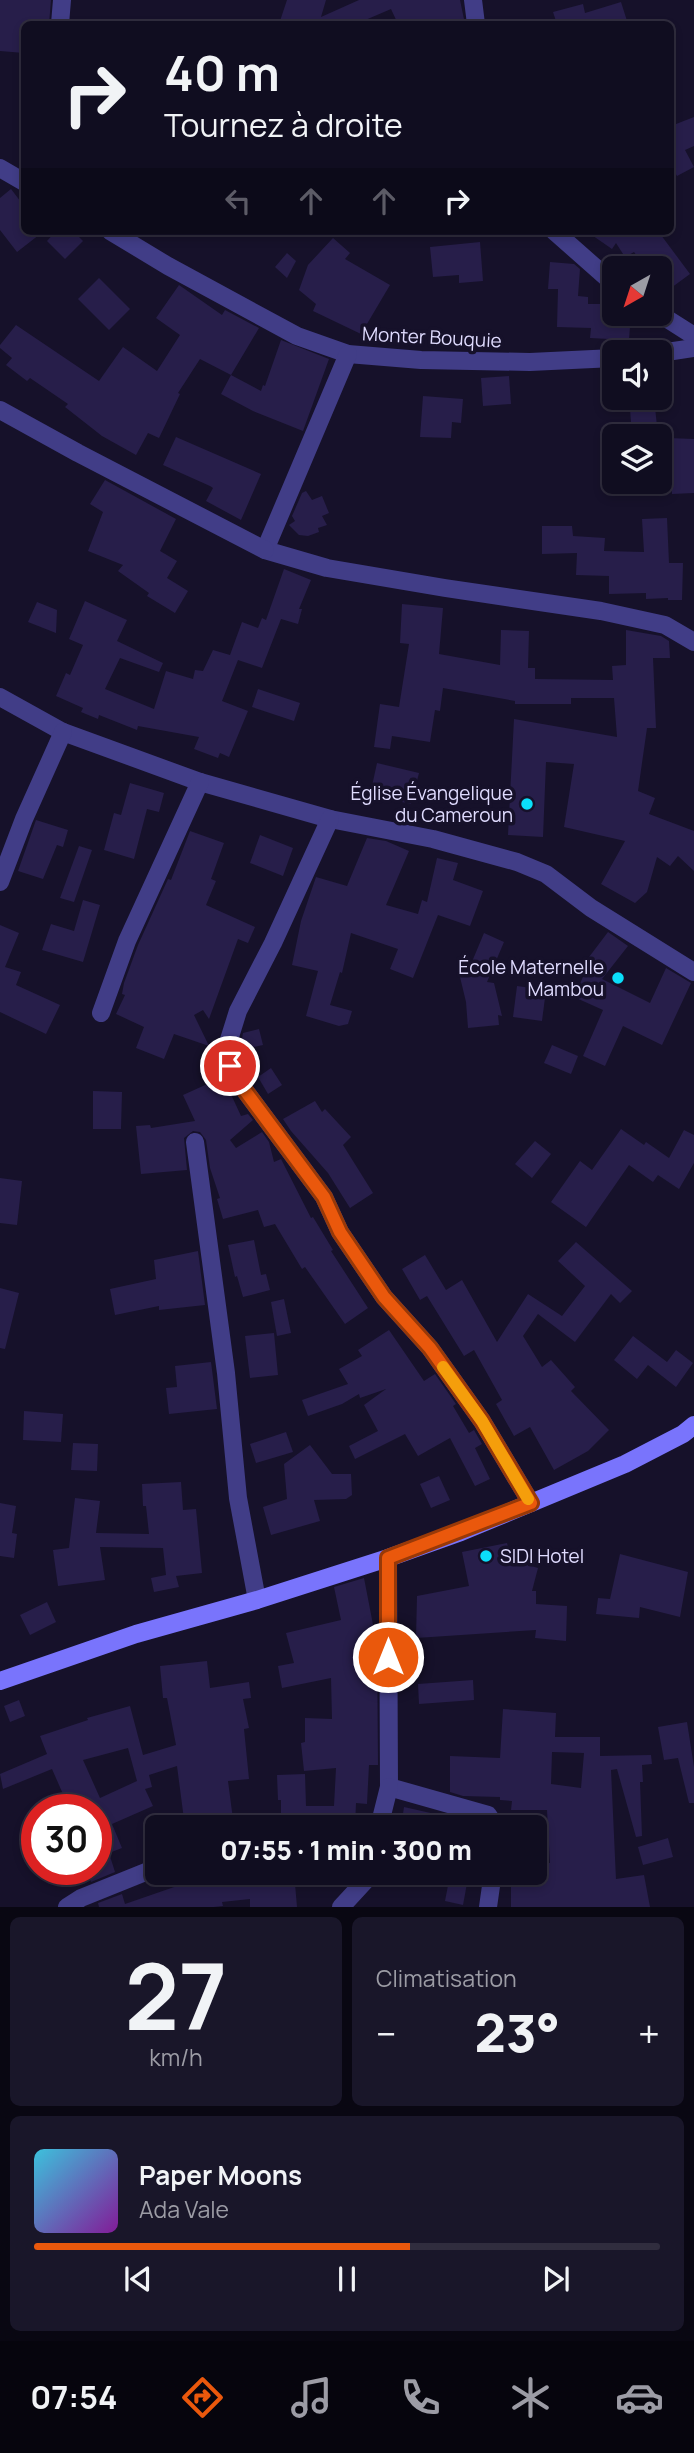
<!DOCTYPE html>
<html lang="fr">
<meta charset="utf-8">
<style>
body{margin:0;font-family:Manrope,sans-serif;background:#191629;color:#f1f3f6;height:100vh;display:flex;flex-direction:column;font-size:26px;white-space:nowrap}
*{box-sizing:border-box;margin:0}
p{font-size:23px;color:#9c9ca5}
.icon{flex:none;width:38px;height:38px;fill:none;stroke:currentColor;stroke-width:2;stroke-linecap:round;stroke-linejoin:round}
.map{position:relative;height:1907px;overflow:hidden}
.side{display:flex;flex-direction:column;gap:10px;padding:10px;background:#090712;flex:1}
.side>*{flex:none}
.hud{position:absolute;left:21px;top:21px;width:653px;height:214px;border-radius:10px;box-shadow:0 4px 10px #0003,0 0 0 2px #302d3e;background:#100d20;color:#f1f3f6;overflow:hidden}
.needle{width:46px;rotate:219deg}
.buttons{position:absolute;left:602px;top:256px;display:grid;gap:14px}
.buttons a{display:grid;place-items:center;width:70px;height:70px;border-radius:10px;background:#100d20;box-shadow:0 4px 10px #0003,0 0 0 2px #302d3e;font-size:35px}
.speed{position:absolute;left:21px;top:1794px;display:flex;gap:14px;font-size:35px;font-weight:700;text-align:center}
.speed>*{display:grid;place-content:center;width:91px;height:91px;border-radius:50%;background:#100d20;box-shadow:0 4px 10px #0003,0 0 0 2px #302d3e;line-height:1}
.speed .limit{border:10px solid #d22;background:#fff;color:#111}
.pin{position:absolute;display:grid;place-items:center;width:60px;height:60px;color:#fff;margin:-30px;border:4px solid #fff;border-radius:50%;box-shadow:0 2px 7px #0007}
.me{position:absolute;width:77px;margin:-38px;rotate:0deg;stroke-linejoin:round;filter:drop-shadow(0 0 5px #0008)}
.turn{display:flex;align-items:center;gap:24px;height:147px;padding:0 28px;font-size:32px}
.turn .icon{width:91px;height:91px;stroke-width:2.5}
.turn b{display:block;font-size:49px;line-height:60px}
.lanes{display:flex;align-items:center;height:66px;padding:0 28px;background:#0003;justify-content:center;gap:35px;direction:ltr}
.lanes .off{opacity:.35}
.big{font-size:52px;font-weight:800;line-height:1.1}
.side .tile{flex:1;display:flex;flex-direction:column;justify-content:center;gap:10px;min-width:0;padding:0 24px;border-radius:10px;background:#191629}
.side .dial{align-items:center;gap:0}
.dial b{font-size:91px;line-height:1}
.song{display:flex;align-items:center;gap:21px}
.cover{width:84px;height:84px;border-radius:10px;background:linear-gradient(135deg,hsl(190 70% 55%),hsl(290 70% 35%))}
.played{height:7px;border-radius:4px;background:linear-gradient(90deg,#ea580c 60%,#302d3e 60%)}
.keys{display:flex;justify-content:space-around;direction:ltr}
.heat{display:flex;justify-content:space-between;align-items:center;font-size:38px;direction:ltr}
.side .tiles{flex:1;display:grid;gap:10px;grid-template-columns:1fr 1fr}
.tile:last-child{grid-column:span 2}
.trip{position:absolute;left:145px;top:1815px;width:402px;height:70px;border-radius:10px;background:#100d20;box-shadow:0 4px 10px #0003,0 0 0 2px #302d3e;font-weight:800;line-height:70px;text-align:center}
.menu{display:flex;height:112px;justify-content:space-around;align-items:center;background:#06050d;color:#9c9ca5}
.menu .icon{width:49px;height:49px}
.menu .active{color:#ea580c}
.menu b{font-size:32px;color:#f1f3f6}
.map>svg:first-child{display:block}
.building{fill:#271e4a;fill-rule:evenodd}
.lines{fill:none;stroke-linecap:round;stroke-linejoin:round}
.street{stroke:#413d87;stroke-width:18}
.secondary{stroke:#7974fc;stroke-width:18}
.route-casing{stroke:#983908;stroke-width:18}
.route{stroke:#ea580c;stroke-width:12}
.slow{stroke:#f59e0b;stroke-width:12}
.poi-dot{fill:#0bdffa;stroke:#16112a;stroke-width:2.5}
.labels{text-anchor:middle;stroke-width:7;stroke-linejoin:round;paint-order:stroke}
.street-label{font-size:19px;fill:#dfdbfe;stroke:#16112a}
.poi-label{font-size:19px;fill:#dfdbfe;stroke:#16112a;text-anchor:end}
</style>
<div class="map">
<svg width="694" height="1907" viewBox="0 0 694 1907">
<rect width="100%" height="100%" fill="#16112a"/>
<!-- building -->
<g class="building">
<path d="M0 0H51L49 24H24V53L0 51Z"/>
<path d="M287 0H326L321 17 359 0H460L465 24H398L391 9 356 24H279Z"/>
<path d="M621 2 628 24H557L553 12 583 4 585 13Z"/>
<path d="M694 117V146L685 150 694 167 677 176 670 164V124L671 126Z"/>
<path d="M11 189 24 206V231H44L17 252 0 230V198Z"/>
<path d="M56 231H73L83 241 65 259 47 241Z"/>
<path d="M586 231H658L690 274 660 296V268H646L634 252 625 257 616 243 612 249Z"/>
<path d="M333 238 350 253 345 259 390 285 361 334 313 311 316 304 299 290 308 265Z"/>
<path d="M480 242 483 281 459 283V275L433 277 430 247Z"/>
<path d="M287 253 296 261 287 278 275 267Z"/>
<path d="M550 262 574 264 580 269 578 296 588 297V304H614V313H631L629 340 590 338 591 328 557 327 558 289H548Z"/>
<path d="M99 278 130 309 109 330 78 299Z"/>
<path d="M179 285 222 315 225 310 259 328 231 375 200 359 178 393 180 394 159 438 148 433 136 455 102 436 65 407 68 404 30 378 27 381 6 365 12 358 0 348V345L16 325 99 381 123 347 157 371 180 335 156 318Z"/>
<path d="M281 340 329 359 303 431 253 411 221 394 231 375 261 391 263 385 265 386Z"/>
<path d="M509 376 511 404 483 406 481 378Z"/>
<path d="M423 396 463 399 461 423 452 422 451 438 420 437Z"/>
<path d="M655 407 658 436H632L630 409Z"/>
<path d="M176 437 261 474 241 520 206 501 213 488 210 486 163 465Z"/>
<path d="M668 438 694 439V493L672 494Z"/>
<path d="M105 480 176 519 160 551 177 561 167 578 188 591 175 613 147 596 149 593 118 571 123 565 88 551 103 512 90 504Z"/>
<path d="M306 491 312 500 322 496 329 513 322 516 327 525 318 528 319 532 308 536 299 535 289 525 295 521 292 516 302 493Z"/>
<path d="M667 518 669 563H683L682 600H668V598L646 599V593L609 594V576L576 575 577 553 542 554V526H572L573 536 605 538 604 551 644 552 642 519Z"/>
<path d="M284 569 311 580 299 609H302L298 624 281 619 262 668 238 660 222 701 248 711 229 757 220 753 218 758 194 749 199 737 138 726 137 730 99 715 98 719 81 712 83 708 56 696 66 673 70 675 83 645 69 639 85 601 127 620 117 641 163 663 159 672 120 658 105 689 154 709 166 671 193 679 195 670 203 671 213 650 230 655 242 622 258 628 262 618 266 620Z"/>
<path d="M37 602 57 610 56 633 28 622Z"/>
<path d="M402 604 443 608 439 654 500 665 501 630 529 631 528 668H535V679L613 680 612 666 626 665V630L661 636 669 641 670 658H653L656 728H647L638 791 655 798 649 814 694 831V871L678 856 670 866 657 857 647 892 635 903 601 884 625 841 564 827 574 764 546 762 543 837 508 835 514 719 617 737 614 698H571V704H515V701L443 688 440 711 435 710 430 742 392 736 390 749 374 747 380 704 399 707 409 644 400 643Z"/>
<path d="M258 689 300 703 294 721 252 707Z"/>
<path d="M377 763 419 773 411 804 370 795Z"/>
<path d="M130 783 164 793 159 812 147 809 134 859 104 850 114 813 121 815Z"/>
<path d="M36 820 68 830 63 847 57 845 43 879 18 871Z"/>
<path d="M190 831 224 843 211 879 216 881 206 905 255 927 248 943 238 939 209 1019 203 1010 194 1015 209 1046 174 1034 164 1059 136 1048 144 1027 116 1014 125 995 122 994 124 983 138 945 168 879 171 880Z"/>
<path d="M260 835 293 848 283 876 250 863Z"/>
<path d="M367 838 386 841 409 851 386 905 418 914 422 900 427 902 437 858 458 863 453 880 483 891 470 926 438 915 413 978 390 969 398 949 351 933 342 973 340 972 330 1005 352 1011 348 1024 339 1026 306 1016 318 971 292 965 301 921 316 877 347 886Z"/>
<path d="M79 846 92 850 74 902 60 898Z"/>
<path d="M83 900 100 905 83 962 42 950 51 924 74 931Z"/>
<path d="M0 925 19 933 5 967 21 972 16 985 60 1005 46 1034 0 1012Z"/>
<path d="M608 932 628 946 602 979 650 1003 666 968 691 983 662 1045 623 1026 605 1066 583 1056 603 1010 574 997 587 968 583 965Z"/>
<path d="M484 933 504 942 487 982 494 983 502 1016 498 1015 499 1025 468 1028 466 1002 460 977 466 976Z"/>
<path d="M517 986 546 990 542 1021 513 1017Z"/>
<path d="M259 1029 263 1045 240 1050 243 1033Z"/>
<path d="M552 1045 578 1056 571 1074 544 1063Z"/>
<path d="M271 1068 282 1085 268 1094 258 1077Z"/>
<path d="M223 1077 241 1116 248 1114 253 1120 230 1140 236 1148 262 1132 269 1142 274 1162 281 1159 311 1218 313 1217 333 1250 331 1251 368 1308 345 1324 305 1267 302 1269 275 1224 264 1227 258 1210 223 1219 217 1199 220 1198 210 1168 206 1140 200 1132 193 1131 184 1138 187 1170 141 1174 136 1126 150 1125 151 1128 195 1121 183 1095Z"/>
<path d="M93 1091 122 1092 121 1129H93Z"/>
<path d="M315 1101 322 1112 325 1109 351 1137 343 1145 373 1193 350 1208 328 1173 291 1131 283 1119Z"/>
<path d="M621 1129 644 1145 646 1142 669 1158 684 1130 694 1135V1163L679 1189 658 1175 653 1182 629 1165 586 1227 551 1202 580 1161 592 1170Z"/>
<path d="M535 1141 551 1154 532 1178 515 1164Z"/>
<path d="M0 1178 22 1181 17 1225 0 1223Z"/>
<path d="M254 1240 261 1275 266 1274 270 1290 243 1297 237 1276 235 1277 228 1245Z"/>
<path d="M576 1242 632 1291 620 1303 611 1294 575 1342 538 1314 523 1336 542 1367 551 1360 575 1387 571 1391 609 1430 588 1451 554 1470 530 1427 514 1436 496 1404 502 1400 474 1350 464 1356 427 1296 420 1300 402 1269 425 1255 446 1290 462 1280 497 1342 528 1294 562 1316 585 1286 558 1261Z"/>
<path d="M198 1251 205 1305 159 1310V1306L115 1315 110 1289 156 1279 154 1260Z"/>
<path d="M0 1288 19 1293 5 1349 0 1348Z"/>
<path d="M284 1299 291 1333 277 1336 271 1302Z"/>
<path d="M389 1330 424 1381 435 1374 456 1404 453 1406 469 1433 474 1430 482 1444 475 1448 490 1479 475 1486 450 1438 418 1456 405 1434 355 1459 349 1446 378 1431 364 1405 386 1389 360 1398 359 1394 342 1404 308 1416 302 1400 348 1384 339 1369 362 1356 358 1350Z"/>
<path d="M274 1333 278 1375 250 1378 245 1336Z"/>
<path d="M633 1336 667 1362 676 1350 693 1363 676 1387 648 1365 637 1379 614 1360Z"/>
<path d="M211 1362 217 1409 169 1414 166 1388 177 1387 175 1366Z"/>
<path d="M24 1411 63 1414 61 1442 23 1440Z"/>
<path d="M286 1432 293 1452 256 1463 250 1444Z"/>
<path d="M73 1443 98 1444 97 1471 71 1470Z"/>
<path d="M310 1445 332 1474H351L352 1495 346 1499 314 1500 320 1521 271 1535 263 1507 287 1499 284 1464Z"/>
<path d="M439 1476 450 1500 431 1508 420 1484Z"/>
<path d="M181 1482 183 1510 196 1509 202 1573 176 1576 179 1587 154 1592 151 1578 166 1575 163 1548 100 1547 105 1580 58 1586 53 1550 69 1548 75 1498 100 1501 96 1533 149 1534 146 1506H143L142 1484Z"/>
<path d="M0 1503 16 1506 12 1533 17 1534 14 1558 0 1556Z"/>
<path d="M507 1543 511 1560 538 1568 532 1591H536V1604L567 1606 566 1641 535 1638 536 1630 416 1638 417 1596 469 1586 462 1552Z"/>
<path d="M620 1554 688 1572 680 1617 640 1607 639 1618 596 1614 598 1598 610 1599Z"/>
<path d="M364 1578 375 1635H377L378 1765H369L367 1804 356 1803 355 1827H281V1800H278L277 1775 305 1774 306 1806H334L336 1768 304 1771 301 1743 305 1742V1718L332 1719 331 1678 282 1688 278 1666 294 1663 286 1633 341 1620 334 1587Z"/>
<path d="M47 1602 56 1622 30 1635 20 1615Z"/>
<path d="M207 1661 210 1688 249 1682 251 1698 243 1699 249 1728 244 1729 249 1779 228 1781 234 1827H185L177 1766 149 1775 152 1787 145 1789 153 1806 112 1824 122 1848 109 1853 115 1872 91 1882 87 1869H96V1810H70L52 1769 3 1789 0 1774 47 1754 40 1736 88 1720 87 1718 130 1706 143 1755 176 1745 167 1698H163L160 1666ZM128 1748 137 1781 100 1798 83 1760Z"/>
<path d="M473 1680 474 1700 419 1704 418 1684Z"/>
<path d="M19 1700 25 1716 10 1722 4 1706Z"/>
<path d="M503 1709 556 1713 555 1737H600V1756L651 1755 652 1764 642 1765 643 1782H640L642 1836 636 1837 617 1769 611 1770 616 1879 644 1875 650 1907H511V1872H536V1862L550 1863 547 1810H511L512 1801 500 1800V1797L463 1796 450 1792V1756L500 1758ZM552 1752 584 1753 581 1788 551 1784Z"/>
<path d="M687 1722 694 1767V1803H689L678 1758 664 1760 658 1727Z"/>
<path d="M404 1807 466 1821V1827H401Z"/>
<path d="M668 1838 673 1857 643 1865 638 1847Z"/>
<path d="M225 1872H294L297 1907H250V1899L222 1902 223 1906 214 1907H99L98 1903 122 1894 125 1904 180 1885 226 1879Z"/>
<path d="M450 1875 468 1878 463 1905 445 1901Z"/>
</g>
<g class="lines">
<!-- street -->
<g class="street">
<path d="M473 0 476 24"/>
<path d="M60 24 62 0"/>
<path d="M0 168 24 182"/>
<path d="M110 231 168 266 297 336 348 354 421 360 530 362 614 358"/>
<path d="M554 231 614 284"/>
<path d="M658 313 694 336"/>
<path d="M660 353 694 348"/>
<path d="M348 354 265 550 327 568 445 588 601 611 665 625 694 642"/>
<path d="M0 410 78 453 265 550"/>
<path d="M0 697 63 732 200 782 330 819 433 839 517 862 546 874 591 908 694 972"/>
<path d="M330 819 273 943 238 1011 228 1043 230 1066 243 1088 324 1197 340 1232 384 1297 430 1348 482 1421 531 1503"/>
<path d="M0 882 24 819 63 732"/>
<path d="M101 1013 127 941 200 782"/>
<path d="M195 1142 226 1373 238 1498 257 1600"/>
<path d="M388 1558 389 1787 488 1815 496 1827"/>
<path d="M379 1827 389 1787"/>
<path d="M67 1907 81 1898 158 1867"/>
<path d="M341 1907 366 1880 368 1872"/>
<path d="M488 1907 493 1872"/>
</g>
<!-- secondary -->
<path class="secondary" d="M0 1681 136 1634 257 1600 388 1558 461 1532 625 1464 683 1434 694 1425"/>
</g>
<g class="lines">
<!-- route casing -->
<g class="route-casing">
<path id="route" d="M230 1066 243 1088 324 1197 340 1232 384 1297 430 1348 482 1421 531 1503 388 1558V1657"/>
</g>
<!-- route -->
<use href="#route" class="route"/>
<!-- slow -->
<path class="slow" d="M443 1367 482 1421 528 1499"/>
</g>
<!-- markers -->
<g class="poi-dot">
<circle cx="527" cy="804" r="7"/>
<circle cx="618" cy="978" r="7"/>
<circle cx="486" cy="1556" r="7"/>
</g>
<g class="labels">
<!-- street labels -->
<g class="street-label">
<text transform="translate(432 337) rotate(3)" y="7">Monter Bouquie</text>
</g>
<!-- poi labels -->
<g class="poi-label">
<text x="513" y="800">Église Évangelique<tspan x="513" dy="22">du Cameroun</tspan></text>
<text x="604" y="974">École Maternelle<tspan x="604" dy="22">Mambou</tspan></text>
<text x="500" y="1563" text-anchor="start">SIDI Hotel</text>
</g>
</g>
</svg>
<div class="buttons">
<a><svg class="needle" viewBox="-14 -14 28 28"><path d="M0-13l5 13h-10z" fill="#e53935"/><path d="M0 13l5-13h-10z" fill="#9c9ca5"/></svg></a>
<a><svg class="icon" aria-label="sound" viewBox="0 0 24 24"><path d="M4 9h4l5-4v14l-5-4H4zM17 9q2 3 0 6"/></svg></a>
<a><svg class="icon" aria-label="layers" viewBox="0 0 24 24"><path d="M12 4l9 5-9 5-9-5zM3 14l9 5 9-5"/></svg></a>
</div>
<div class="speed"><div class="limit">30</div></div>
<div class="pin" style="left:230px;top:1066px;background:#d93025"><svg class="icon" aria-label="arrive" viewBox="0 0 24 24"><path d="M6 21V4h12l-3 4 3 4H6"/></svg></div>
<svg class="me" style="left:388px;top:1657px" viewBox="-20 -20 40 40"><circle r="17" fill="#ea580c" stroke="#fff" stroke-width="3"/><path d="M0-11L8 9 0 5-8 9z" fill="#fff"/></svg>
<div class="trip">07:55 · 1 min · 300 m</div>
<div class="hud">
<div class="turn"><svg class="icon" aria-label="right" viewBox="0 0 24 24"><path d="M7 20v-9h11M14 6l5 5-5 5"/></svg><div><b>40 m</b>Tournez à droite</div></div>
<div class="lanes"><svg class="icon off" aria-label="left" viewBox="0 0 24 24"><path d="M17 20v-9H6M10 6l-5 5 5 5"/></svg><svg class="icon off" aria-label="ahead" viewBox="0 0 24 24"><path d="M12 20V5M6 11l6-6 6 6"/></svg><svg class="icon off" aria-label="ahead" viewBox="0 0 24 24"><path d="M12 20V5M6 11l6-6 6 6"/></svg><svg class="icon" aria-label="right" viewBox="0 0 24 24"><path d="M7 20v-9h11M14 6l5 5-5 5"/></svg></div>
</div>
</div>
<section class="side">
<div class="tiles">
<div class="tile dial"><b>27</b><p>km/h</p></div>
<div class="tile"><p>Climatisation</p>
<div class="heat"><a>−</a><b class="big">23°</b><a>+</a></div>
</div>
<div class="tile">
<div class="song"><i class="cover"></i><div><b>Paper Moons</b><p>Ada Vale</p></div></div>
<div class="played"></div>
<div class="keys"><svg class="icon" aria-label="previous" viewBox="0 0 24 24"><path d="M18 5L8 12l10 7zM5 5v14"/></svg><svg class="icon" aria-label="pause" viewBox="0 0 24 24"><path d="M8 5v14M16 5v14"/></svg><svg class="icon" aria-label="next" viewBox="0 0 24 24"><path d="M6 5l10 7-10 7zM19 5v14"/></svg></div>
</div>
</div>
</section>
<nav class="menu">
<b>07:54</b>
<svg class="icon active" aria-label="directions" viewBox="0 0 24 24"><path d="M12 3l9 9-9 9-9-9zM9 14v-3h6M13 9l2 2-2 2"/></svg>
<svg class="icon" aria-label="music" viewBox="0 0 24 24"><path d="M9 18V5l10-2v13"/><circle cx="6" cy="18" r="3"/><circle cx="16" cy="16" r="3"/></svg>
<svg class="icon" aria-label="phone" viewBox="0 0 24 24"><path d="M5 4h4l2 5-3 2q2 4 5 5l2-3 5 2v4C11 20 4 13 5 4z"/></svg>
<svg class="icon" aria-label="climate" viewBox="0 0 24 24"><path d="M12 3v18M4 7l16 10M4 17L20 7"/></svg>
<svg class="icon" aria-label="car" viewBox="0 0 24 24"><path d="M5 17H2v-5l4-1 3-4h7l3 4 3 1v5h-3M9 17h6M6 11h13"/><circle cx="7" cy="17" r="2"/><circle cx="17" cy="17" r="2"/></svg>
</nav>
